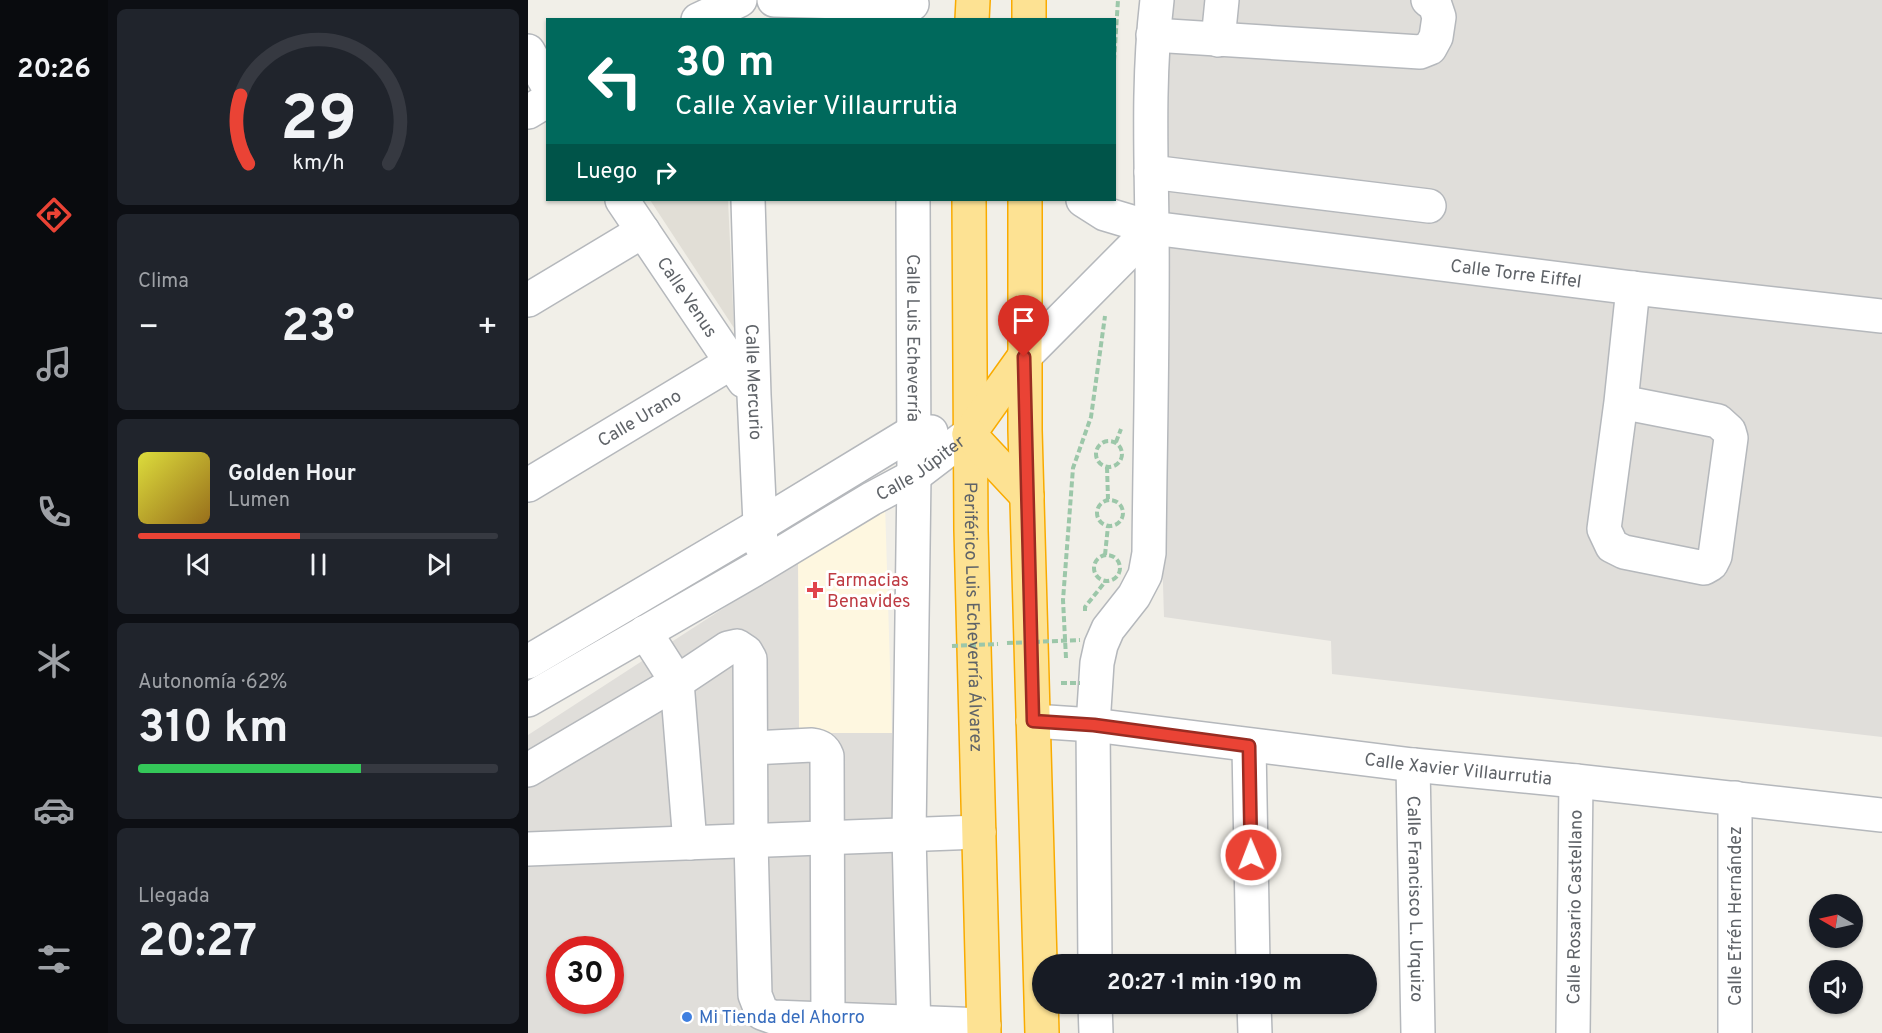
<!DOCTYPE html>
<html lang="es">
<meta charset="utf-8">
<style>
body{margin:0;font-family:Overpass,sans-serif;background:#20242c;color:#f1f3f6;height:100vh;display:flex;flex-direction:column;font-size:22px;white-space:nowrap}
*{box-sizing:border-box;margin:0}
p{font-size:20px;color:#9ea1a6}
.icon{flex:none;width:33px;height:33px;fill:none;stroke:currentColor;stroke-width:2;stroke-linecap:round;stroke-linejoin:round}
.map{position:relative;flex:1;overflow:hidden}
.details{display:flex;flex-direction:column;gap:9px;padding:9px;background:#0d0f14;width:420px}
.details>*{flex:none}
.top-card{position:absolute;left:18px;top:18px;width:570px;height:183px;border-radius:0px;box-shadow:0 2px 4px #0004;background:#00695c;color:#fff;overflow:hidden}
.needle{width:39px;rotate:279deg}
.controls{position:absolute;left:1281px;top:894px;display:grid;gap:12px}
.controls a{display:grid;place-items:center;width:54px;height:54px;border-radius:50%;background:#171b24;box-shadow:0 2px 4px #0004;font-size:30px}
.speed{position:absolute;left:18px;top:936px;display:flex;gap:12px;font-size:30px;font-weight:700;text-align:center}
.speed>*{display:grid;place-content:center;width:78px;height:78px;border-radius:50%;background:#171b24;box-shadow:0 2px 4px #0004;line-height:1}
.speed .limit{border:9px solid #d22;background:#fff;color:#111}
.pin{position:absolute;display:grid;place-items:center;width:51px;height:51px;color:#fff;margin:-62px -26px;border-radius:50% 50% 50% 0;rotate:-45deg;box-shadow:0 0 6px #0007}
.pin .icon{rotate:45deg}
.me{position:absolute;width:66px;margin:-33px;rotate:359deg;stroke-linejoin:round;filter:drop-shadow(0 0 4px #0008)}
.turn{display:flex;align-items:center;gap:21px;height:126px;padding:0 30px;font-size:27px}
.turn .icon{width:78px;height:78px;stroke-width:2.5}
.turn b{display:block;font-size:42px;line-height:51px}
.then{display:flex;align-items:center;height:57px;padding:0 30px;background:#0003;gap:12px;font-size:22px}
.big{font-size:45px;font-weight:700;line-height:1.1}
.details .widget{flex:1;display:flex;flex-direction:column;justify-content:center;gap:9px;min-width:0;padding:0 21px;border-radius:9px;background:#20242c}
.details .dial{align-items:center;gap:0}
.dial svg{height:156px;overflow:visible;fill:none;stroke:#363941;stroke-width:7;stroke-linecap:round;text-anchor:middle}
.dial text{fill:#f1f3f6;stroke:none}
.song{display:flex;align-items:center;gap:18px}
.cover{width:72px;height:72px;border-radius:9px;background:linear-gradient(135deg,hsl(60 70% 55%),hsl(40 70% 35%))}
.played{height:6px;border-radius:3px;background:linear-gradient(90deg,#ea4335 45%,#363941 45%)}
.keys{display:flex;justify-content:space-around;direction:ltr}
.heat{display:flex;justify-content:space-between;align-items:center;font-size:33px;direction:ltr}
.charge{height:9px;border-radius:4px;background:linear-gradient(90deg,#34c759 62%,#363941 0)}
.trip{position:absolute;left:504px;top:954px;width:345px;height:60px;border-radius:30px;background:#171b24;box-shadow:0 2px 4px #0004;font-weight:700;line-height:60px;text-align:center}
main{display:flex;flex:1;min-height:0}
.menu{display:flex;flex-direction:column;width:108px;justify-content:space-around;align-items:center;background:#090b0e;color:#9ea1a6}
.menu .icon{width:42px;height:42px}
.menu .on{color:#ea4335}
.menu b{font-size:27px;color:#f1f3f6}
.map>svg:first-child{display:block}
.commercial{fill:#fef7e0}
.industrial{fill:#e0deda;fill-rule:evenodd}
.education{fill:#e1ded6}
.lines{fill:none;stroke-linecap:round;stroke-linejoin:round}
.minor-casing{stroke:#b5b8bc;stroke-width:36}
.highway-casing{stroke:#f9ab00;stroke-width:36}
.path{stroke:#9cc7a9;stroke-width:4;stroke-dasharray:6 3;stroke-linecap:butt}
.minor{stroke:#fff;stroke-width:33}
.highway{stroke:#fde293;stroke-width:33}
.path-bridge{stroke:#9cc7a9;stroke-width:4;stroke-dasharray:6 3;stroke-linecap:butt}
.route-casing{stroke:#982c22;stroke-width:15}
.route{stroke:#ea4335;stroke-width:10}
.health-dot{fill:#e0444e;stroke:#fff;stroke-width:2}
.shop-dot{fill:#3f7fe0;stroke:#fff;stroke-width:2}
.labels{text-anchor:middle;stroke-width:6;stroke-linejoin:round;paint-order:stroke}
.street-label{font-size:18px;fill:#5f6368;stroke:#fff}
.health-label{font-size:18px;fill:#be3a42;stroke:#fff;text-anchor:start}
.shop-label{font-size:18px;fill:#366cbe;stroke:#fff;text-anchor:start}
</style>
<main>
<nav class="menu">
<b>20:26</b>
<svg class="icon on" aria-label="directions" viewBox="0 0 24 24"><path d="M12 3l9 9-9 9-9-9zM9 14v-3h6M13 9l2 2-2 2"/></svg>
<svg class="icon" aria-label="music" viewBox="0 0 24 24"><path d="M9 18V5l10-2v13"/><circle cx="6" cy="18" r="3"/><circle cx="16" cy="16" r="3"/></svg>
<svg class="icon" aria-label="phone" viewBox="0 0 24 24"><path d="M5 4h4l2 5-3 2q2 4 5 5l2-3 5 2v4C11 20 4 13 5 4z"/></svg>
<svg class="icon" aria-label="climate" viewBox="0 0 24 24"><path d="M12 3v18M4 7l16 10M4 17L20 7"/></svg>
<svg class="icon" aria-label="car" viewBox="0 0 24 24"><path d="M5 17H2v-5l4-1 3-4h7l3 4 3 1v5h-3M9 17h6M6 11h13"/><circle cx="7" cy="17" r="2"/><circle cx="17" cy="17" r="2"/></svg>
<svg class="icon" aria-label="filters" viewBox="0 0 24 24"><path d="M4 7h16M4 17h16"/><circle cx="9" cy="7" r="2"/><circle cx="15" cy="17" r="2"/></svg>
</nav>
<section class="details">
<div class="widget dial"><svg viewBox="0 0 100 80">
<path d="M14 69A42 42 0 1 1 86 69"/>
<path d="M14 69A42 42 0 0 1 10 34" stroke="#ea4335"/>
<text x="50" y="56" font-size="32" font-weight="700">29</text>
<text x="50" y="72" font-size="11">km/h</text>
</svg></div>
<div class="widget"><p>Clima</p>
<div class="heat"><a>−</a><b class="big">23°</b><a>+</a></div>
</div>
<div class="widget">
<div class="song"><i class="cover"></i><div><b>Golden Hour</b><p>Lumen</p></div></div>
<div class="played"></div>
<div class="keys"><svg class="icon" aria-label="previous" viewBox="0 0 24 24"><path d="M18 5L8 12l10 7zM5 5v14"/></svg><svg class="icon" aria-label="pause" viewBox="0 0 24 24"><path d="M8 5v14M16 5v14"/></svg><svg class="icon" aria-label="next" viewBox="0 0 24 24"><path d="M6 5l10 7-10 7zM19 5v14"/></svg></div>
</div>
<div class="widget"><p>Autonomía · 62%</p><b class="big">310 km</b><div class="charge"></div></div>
<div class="widget"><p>Llegada</p><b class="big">20:27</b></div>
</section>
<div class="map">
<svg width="1354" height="1033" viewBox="0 0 1354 1033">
<rect width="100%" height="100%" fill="#f1efe8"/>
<!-- commercial -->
<path class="commercial" d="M357 504 364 733H271L270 560Z"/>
<!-- industrial -->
<g class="industrial">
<path d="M626 0H1354V737L804 674 803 641 636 617 624 212Z"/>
<path d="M270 560 271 733H364L368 1033H0V735ZM32 950H82V1000H32Z"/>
</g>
<!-- education -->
<path class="education" d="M122 200H200L206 328Z"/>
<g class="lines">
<!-- minor casing -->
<g class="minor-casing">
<g id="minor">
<path d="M246 0 384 4"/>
<path d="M170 20 212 0"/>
<path d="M625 35 892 52 902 48 908 37 911 17 907 5 900 0"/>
<path d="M690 40 694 0"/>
<path d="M0 51 20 86"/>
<path d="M0 112 20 100"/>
<path d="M623 172 901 206"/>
<path id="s1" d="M94 200 216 381"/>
<path id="s2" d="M220 200 226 395 233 545"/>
<path id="s3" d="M385 200 386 476 381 835 386 1033"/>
<path id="s4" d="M555 200 577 214 624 228 1105 288 1354 316"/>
<path d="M0 300 115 231"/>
<path d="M496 357 624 228"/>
<path d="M1093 402 1190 421 1201 431 1203 438 1187 556 1183 564 1176 568 1096 552 1084 546 1076 529 1093 402 1105 288"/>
<path id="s5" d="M0 485 224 350"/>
<path d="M117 632 149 682 162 843"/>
<path d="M0 662 232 525 385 432H403"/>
<path id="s6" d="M0 700 234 565 343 499 386 476 441 434"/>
<path id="s7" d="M505 721 565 725 885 765 1048 781 1354 815"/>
<path d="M721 746 725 964"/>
<path d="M223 748 284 745C292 746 296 748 299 756L300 1019"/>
<path id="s8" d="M885 765 890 1033"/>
<path d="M0 770 149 682 200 648 209 646 218 652 222 659 223 841 227 995 234 1013 245 1017 456 1025"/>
<path d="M0 849 451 832"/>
<path d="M567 964 565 725 569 663 573 645 580 629 606 596 617 575 621 553C622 444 625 335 624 227 623 151 620 75 629 0"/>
<path d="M567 1004 568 1033"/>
<path d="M726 1004 727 1033"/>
<path id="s9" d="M1045 1033 1048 781"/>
<path d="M1207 1033V798"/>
</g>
</g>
<!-- highway casing -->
<g class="highway-casing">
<g id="highway">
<path d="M444 20 445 0"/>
<path d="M501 20V0"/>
<path id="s10" d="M441 200 443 530 456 1033"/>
<path d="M497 200V430L514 1033"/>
<path d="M441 434 496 357"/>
<path d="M441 434 499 496"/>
</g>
</g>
<!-- path -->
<g class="path">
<path d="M586 61 590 0"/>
<circle cx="581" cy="454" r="13"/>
<path d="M588 442 593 429"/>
<path d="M579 467 580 499"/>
<circle cx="582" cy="513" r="13"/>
<circle cx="579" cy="568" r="13"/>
<path d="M577 555 580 526"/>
<path d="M557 611V607L577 582"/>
<path d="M538 658 535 600 545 468 563 417 577 316"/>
</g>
<!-- minor -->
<use href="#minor" class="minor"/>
<!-- highway -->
<use href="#highway" class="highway"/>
<!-- path-bridge -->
<g class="path-bridge">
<path d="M479 643 552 640"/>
<path d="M424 646 470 644"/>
<path d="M533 683H552"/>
</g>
</g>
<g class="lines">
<!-- route casing -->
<g class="route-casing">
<path id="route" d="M496 357 505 721 566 725 721 746 723 855"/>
</g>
<!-- route -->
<use href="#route" class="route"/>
</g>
<!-- markers -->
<path class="health-dot" d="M284 581h6v6h6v6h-6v6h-6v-6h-6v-6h6z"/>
<circle class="shop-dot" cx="159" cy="1017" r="6"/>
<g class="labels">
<!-- street labels -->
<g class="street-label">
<text dy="6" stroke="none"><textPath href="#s4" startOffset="442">Calle Torre Eiffel</textPath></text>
<text dy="6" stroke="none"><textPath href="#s1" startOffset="117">Calle Venus</textPath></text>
<text dy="6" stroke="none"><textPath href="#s3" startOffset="138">Calle Luis Echeverría</textPath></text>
<text dy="6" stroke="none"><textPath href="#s2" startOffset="182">Calle Mercurio</textPath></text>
<text dy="6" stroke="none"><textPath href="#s5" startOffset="130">Calle Urano</textPath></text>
<text dy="6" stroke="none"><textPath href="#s6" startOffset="456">Calle Júpiter</textPath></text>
<text dy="6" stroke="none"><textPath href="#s10" startOffset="417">Periférico Luis Echeverría Álvarez</textPath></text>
<text dy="6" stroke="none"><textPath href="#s7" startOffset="428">Calle Xavier Villaurrutia</textPath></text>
<text dy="6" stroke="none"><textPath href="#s8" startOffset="134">Calle Francisco L. Urquizo</textPath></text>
<text dy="6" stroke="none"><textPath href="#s9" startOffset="126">Calle Rosario Castellano</textPath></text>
<text transform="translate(1207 916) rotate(-90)" y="6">Calle Efrén Hernández</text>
</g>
<!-- health labels -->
<g class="health-label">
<text x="299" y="586">Farmacias<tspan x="299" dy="21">Benavides</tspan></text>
</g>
<!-- shop labels -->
<g class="shop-label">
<text x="171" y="1023">Mi Tienda del Ahorro</text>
</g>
</g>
</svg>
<div class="controls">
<a><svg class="needle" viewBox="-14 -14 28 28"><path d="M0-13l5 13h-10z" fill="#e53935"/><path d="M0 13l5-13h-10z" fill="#9ea1a6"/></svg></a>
<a><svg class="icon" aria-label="sound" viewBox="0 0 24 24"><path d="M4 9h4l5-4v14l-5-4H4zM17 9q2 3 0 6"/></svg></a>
</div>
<div class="speed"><div class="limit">30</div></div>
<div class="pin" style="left:496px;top:357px;background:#d93025"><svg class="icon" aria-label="arrive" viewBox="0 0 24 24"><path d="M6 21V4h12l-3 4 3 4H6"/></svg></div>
<svg class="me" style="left:723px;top:855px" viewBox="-20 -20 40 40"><circle r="17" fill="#ea4335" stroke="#fff" stroke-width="3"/><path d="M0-11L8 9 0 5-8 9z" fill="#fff"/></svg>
<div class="trip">20:27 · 1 min · 190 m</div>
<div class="top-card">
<div class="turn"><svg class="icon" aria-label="left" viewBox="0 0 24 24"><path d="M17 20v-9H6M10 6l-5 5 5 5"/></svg><div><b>30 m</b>Calle Xavier Villaurrutia</div></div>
<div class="then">Luego<svg class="icon" aria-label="right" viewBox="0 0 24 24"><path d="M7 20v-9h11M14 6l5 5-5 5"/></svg></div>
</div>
</div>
</main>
